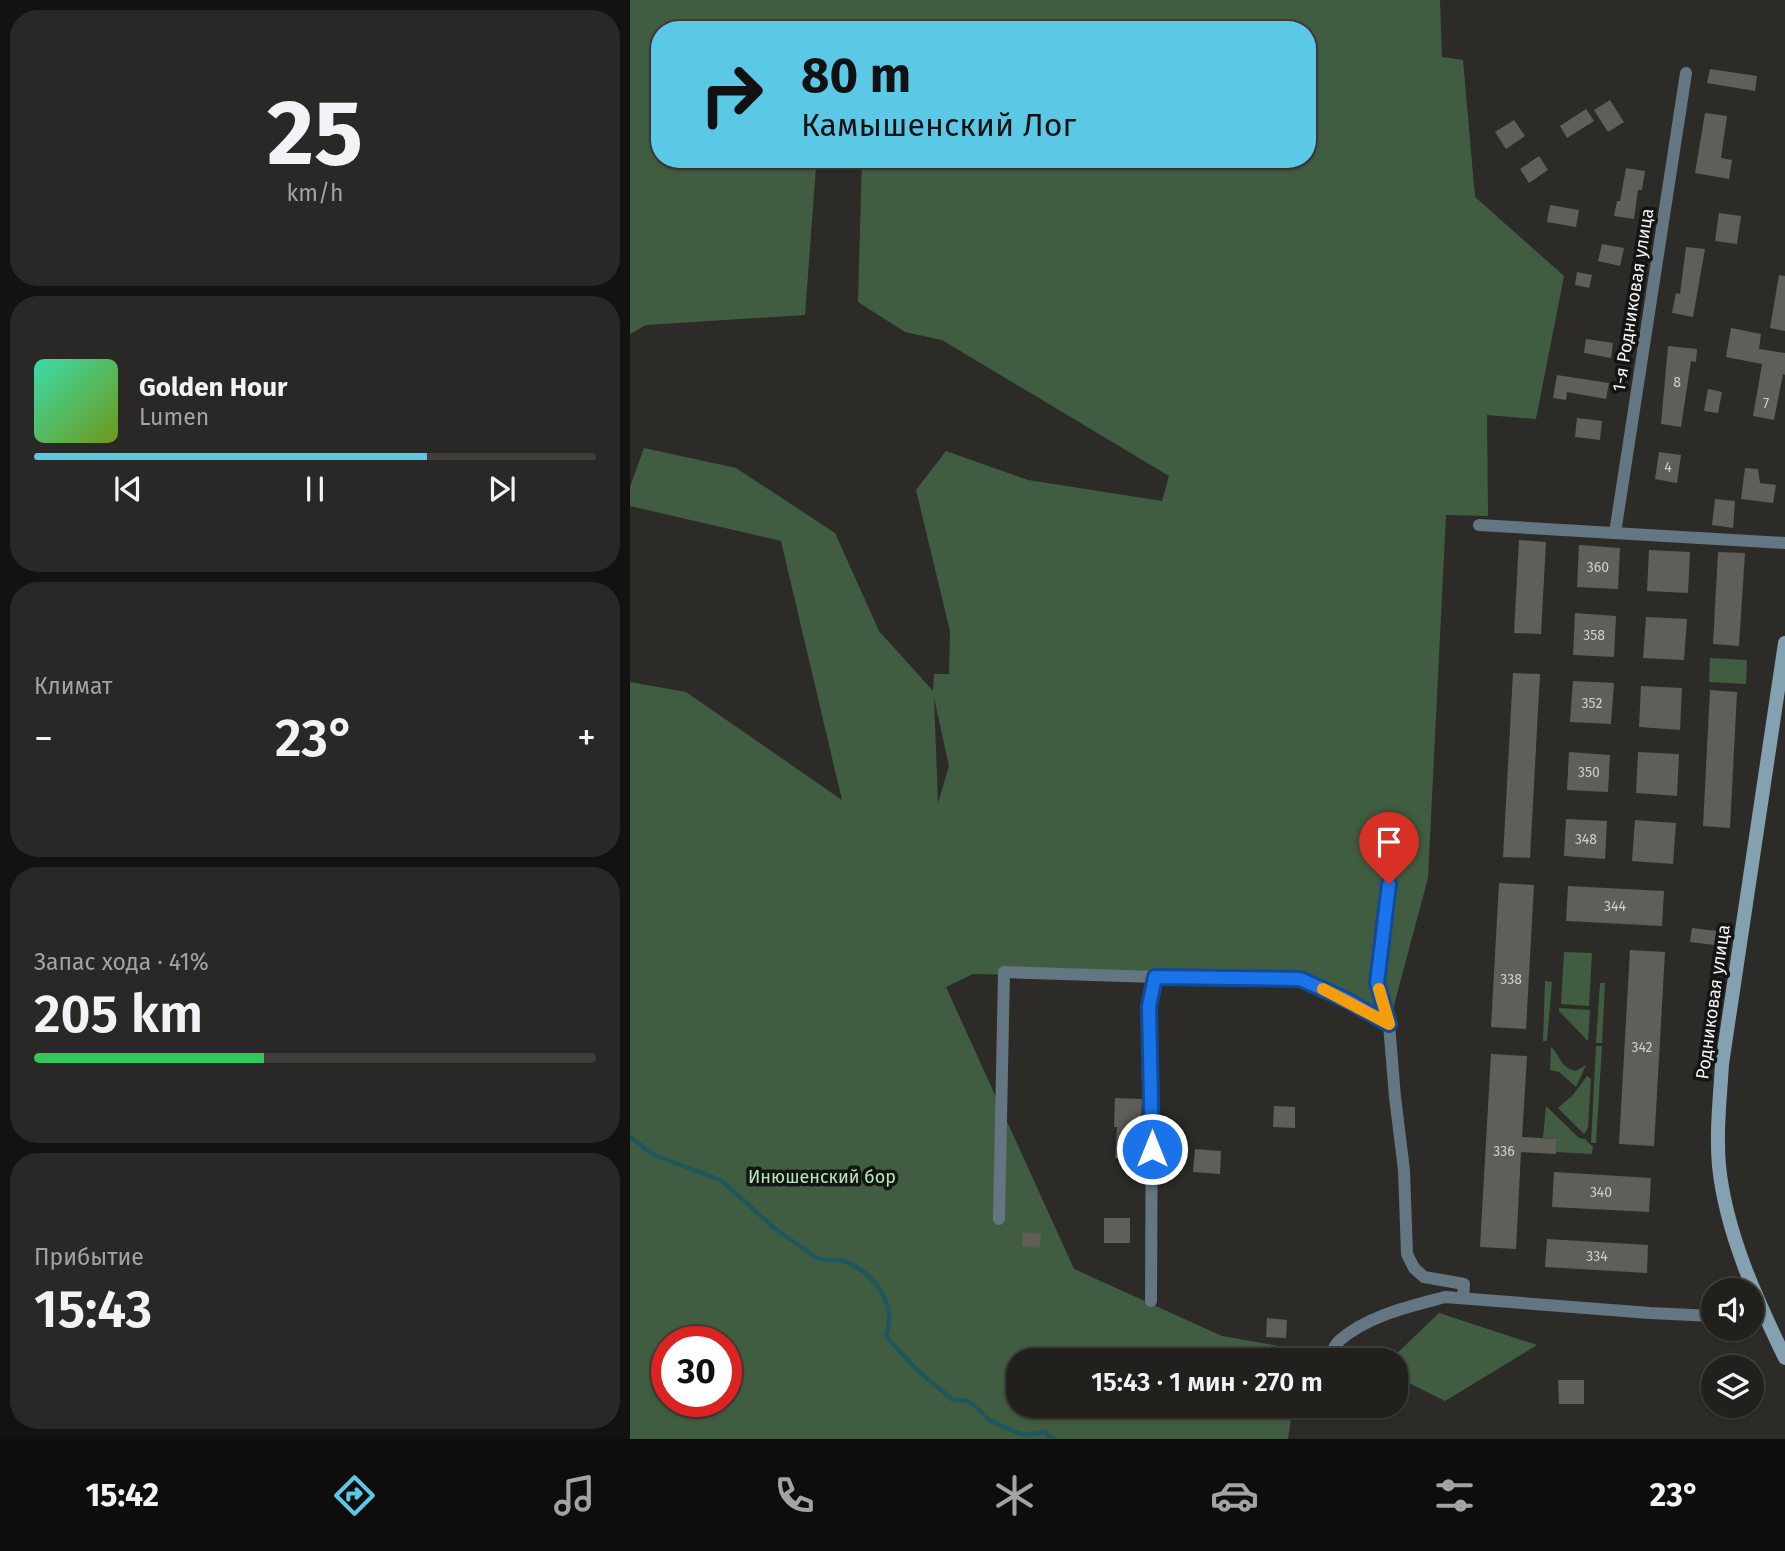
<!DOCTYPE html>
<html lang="ru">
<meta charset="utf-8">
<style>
body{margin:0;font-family:"Fira Sans",sans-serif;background:#2a2826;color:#f1f3f6;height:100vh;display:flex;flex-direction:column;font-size:26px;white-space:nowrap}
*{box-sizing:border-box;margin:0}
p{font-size:23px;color:#a2a3a4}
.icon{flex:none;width:38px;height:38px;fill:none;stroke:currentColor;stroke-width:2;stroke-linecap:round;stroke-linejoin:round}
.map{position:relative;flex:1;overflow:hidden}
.panel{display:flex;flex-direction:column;gap:10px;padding:10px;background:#131210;width:630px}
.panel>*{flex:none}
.hud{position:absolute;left:21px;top:21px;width:665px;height:147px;border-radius:28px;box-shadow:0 2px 5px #0004,0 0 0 2px #3f3e3b;background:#5bc8e6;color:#111;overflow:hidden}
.controls{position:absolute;left:1071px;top:1278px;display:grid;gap:14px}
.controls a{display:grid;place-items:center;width:63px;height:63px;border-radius:50%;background:#22201d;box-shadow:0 2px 5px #0004,0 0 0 2px #3f3e3b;font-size:35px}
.speed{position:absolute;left:21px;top:1326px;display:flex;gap:14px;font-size:35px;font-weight:700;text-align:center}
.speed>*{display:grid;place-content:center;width:91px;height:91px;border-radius:50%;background:#22201d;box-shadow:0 2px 5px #0004,0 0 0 2px #3f3e3b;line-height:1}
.speed .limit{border:10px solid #d22;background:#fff;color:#111}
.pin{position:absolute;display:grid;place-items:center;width:60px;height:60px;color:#fff;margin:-72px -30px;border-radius:50% 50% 50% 0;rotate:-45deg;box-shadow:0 0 7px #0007}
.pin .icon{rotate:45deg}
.me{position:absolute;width:77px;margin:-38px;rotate:0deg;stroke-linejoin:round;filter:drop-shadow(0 0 5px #0008)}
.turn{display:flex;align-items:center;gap:24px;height:147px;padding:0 35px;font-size:32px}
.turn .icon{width:91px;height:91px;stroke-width:2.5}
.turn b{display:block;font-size:49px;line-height:60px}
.big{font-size:52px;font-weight:600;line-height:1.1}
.panel .tile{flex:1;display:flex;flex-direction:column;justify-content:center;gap:10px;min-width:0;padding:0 24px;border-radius:28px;background:#2a2826}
.panel .dial{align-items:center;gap:0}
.dial b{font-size:91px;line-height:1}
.song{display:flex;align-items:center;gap:21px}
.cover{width:84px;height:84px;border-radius:10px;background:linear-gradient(135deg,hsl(160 70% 55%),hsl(80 70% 35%))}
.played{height:7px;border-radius:4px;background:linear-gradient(90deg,#5bc8e6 70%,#3f3e3b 70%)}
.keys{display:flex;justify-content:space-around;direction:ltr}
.heat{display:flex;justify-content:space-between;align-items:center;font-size:38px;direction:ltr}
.charge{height:10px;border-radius:5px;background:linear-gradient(90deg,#34c759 41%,#3f3e3b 0)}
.trip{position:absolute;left:376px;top:1348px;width:402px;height:70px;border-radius:28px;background:#22201d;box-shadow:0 2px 5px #0004,0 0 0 2px #3f3e3b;font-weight:600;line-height:70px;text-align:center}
.menu{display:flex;height:112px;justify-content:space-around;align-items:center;background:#0e0d0c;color:#a2a3a4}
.menu .icon{width:49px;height:49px}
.menu .active{color:#5bc8e6}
.menu b{font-size:32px;color:#f1f3f6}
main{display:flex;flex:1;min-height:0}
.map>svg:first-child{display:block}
.green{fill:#415d41;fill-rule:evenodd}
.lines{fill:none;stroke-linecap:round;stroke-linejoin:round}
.stream{stroke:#1e575d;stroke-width:4.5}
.building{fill:#605e59}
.street{stroke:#647681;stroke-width:12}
.secondary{stroke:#84a1b1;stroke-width:14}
.route-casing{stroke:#114b97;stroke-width:18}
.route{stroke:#1a73e8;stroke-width:12}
.slow{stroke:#f59e0b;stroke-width:12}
.labels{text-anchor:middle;stroke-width:7;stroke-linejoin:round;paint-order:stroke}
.number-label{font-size:14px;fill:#cfceca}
.street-label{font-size:18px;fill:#f4f3f0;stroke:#141412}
.park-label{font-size:18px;fill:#b6eab5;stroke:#141412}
</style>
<main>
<section class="panel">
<div class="tile dial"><b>25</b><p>km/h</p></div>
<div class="tile">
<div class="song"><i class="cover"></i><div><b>Golden Hour</b><p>Lumen</p></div></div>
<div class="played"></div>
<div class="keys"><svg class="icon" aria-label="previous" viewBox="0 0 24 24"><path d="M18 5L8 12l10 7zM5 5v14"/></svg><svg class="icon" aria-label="pause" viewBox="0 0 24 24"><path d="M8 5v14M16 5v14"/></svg><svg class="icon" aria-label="next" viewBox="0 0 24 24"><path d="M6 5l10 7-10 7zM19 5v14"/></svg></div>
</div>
<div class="tile"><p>Климат</p>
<div class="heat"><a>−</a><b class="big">23°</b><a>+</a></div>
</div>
<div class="tile"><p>Запас хода · 41%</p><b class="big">205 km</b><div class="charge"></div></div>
<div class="tile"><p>Прибытие</p><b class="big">15:43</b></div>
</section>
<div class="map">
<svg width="1155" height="1439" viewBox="0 0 1155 1439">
<rect width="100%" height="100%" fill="#2d2b27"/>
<!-- green -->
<g class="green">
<path d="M0 0H810L812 57 833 60 845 197 934 276 906 419 857 415 858 516 816 515 798 878 759 1024 670 979 343 974 316 987 444 1269 592 1336 672 1350 670 1360H388V1405H663L658 1439H0V682L56 692 212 800 151 541 0 506V487L14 448 106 468 205 533 249 631 303 691 304 674H319L320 631 286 490 316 451 398 480 532 501 539 476 312 340 275 332 228 302 232 159H677V30H30V159H179L186 167 175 315 16 325 0 334ZM304 698 319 766 308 803ZM37 1342H96V1402H37Z"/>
<path d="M1080 658 1117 660 1116 684 1079 682Z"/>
<path d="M934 952 962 953 959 1006 931 1004Z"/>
<path d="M915 981 922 982 917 1041H913Z"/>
<path d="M970 983H975L972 1043H966Z"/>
<path d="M929 1008 960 1010 958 1041 929 1011Z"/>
<path d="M966 1046H972L966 1143H961Z"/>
<path d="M921 1047C931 1056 930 1068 946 1071L956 1065 946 1087 929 1072 920 1070Z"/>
<path d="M957 1076 961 1079 958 1128 954 1134 928 1108 943 1095Z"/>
<path d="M916 1106 949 1138 955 1139 963 1147 962 1154 926 1152 927 1139 913 1138Z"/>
<path d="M809 1313 907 1345 815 1401 767 1377 766 1360H760Z"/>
</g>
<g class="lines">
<!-- stream -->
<path class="stream" d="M0 1137 24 1155 91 1180 144 1228 187 1258C196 1262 205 1258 214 1261 243 1272 268 1303 256 1336L287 1370 323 1400 337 1401 344 1405 359 1420 388 1433 397 1435 414 1432 424 1439"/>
</g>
<!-- building -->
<g class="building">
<path d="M1080 69 1127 76 1125 91 1077 83Z"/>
<path d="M980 100 994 122 978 132 964 110Z"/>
<path d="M956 109 964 121 937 138 930 126Z"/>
<path d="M1075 113 1097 116 1091 158 1102 160 1099 179 1065 173Z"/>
<path d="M884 120 895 136 876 149 865 132Z"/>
<path d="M909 156 918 170 899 183 890 169Z"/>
<path d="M996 168 1015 171 1012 190H1008L1004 219 984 216 987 201H990Z"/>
<path d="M920 205 949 210 946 227 917 222Z"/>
<path d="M1089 213 1111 216 1107 244 1085 241Z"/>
<path d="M972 244 994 248 990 266 968 261Z"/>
<path d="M1056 247 1075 249 1063 317 1042 313 1046 293 1050 294Z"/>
<path d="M947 272 962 275 959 288 945 285Z"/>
<path d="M1149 275 1155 276V331L1140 328Z"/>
<path d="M1101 328 1131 334 1129 349 1155 353V375L1153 374 1144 420 1123 416 1132 364 1096 357Z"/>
<path d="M956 339 983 343 981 358 954 353Z"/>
<path d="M1038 346 1067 349 1066 362 1061 361 1051 427 1031 424Z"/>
<path d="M927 375 979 383 976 399 937 392 936 400 923 398Z"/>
<path d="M1078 389 1092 392 1088 413 1074 411Z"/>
<path d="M947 418 972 421 970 440 945 437Z"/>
<path d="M1029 452 1051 455 1047 483 1025 479Z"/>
<path d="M1115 468 1128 469 1130 483 1146 485 1143 503 1111 499Z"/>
<path d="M1085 499 1105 501 1103 528 1082 525Z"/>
<path d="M889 540 916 542 911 634 884 633Z"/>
<path d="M949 545 990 548 988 589 947 587Z"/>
<path d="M1019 550 1060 552 1058 593 1017 591Z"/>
<path d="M1088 552 1115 553 1109 646 1083 644Z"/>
<path d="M945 613 986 616 984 657 943 655Z"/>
<path d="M1016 617 1057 619 1054 660 1013 658Z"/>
<path d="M883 673 910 674 900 858 873 857Z"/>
<path d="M943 681 984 683 981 724 940 722Z"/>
<path d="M1011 686 1052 688 1050 730 1009 727Z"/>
<path d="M1080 690 1107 692 1100 828 1073 826Z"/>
<path d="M939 752 980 755 978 792 937 790Z"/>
<path d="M1008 752 1049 754 1047 796 1006 793Z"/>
<path d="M936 819 977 821 975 859 934 856Z"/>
<path d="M1005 820 1046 823 1043 864 1002 861Z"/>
<path d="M869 883 904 885 896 1029 861 1027Z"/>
<path d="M938 886 1034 891 1032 926 936 921Z"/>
<path d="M1062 928 1087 931 1085 945 1060 942Z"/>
<path d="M1000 950 1035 952 1024 1146 989 1144Z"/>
<path d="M861 1054 897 1056 892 1137 927 1139 926 1154 891 1152 886 1249 850 1247Z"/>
<path d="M485 1098 512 1099 510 1143H513V1160L485 1158 487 1127H484Z"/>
<path d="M644 1106 665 1107V1128L643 1127Z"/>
<path d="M565 1149 591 1151 590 1174 563 1172Z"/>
<path d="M924 1172 1021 1178 1019 1212 922 1207Z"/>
<rect x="474" y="1218" width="26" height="25"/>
<path d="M393 1232 411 1234 410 1248 392 1246Z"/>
<path d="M917 1239 1018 1245 1017 1273 915 1267Z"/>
<path d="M637 1318 657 1320 656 1338 636 1337Z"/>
<path d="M928 1380H954V1404H929Z"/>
</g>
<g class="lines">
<!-- street -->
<g class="street">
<path d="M849 525 1155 543"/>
<path d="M985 533 1056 73"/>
<path d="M759 884 747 983 759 1024 765 1097 774 1170 777 1254 784 1268 794 1277 834 1284 833 1298"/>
<path d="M369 1219 374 972 525 977 670 979 715 999 759 1024"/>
<path d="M521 1301 522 1072 519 1006 525 977"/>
<path d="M698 1360C701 1354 704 1346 709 1341 736 1316 781 1306 815 1297L1020 1313 1083 1316"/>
</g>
<!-- secondary -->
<path class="secondary" d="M1155 643 1092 1064C1090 1098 1086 1132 1089 1166 1096 1233 1126 1298 1155 1358"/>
</g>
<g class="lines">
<!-- route casing -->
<g class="route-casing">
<path id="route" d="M522 1149 519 1006 525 977 670 979 715 999 759 1024 747 983 759 884"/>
</g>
<!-- route -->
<use href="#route" class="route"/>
<!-- slow -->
<path class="slow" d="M693 989 759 1024 749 989"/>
</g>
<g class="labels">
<!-- number labels -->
<g class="number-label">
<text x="1047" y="387">8</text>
<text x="1136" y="408">7</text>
<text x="1038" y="472">4</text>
<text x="968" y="572">360</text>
<text x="964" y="640">358</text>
<text x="962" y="708">352</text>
<text x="959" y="777">350</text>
<text x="956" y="844">348</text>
<text x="985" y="911">344</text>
<text x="881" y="984">338</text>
<text x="1012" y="1052">342</text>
<text x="874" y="1156">336</text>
<text x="971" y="1197">340</text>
<text x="967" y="1261">334</text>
</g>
<!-- street labels -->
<g class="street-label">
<text transform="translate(1003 300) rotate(-81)" y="6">1-я Родниковая улица</text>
<text transform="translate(1083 1002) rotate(-82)" y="6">Родниковая улица</text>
</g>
<!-- park labels -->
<g class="park-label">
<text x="192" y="1183">Инюшенский бор</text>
</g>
</g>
</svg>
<div class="controls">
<a><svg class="icon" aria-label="sound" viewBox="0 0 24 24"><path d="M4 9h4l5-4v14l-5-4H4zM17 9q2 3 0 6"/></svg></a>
<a><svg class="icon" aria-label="layers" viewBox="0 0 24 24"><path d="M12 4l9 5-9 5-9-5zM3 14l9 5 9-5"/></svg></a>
</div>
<div class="speed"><div class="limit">30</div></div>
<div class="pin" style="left:759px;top:884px;background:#d93025"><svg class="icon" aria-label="arrive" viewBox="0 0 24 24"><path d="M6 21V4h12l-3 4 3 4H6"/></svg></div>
<svg class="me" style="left:522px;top:1149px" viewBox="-20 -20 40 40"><circle r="17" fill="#1a73e8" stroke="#fff" stroke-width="3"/><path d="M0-11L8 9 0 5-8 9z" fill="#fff"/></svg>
<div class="trip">15:43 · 1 мин · 270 m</div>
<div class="hud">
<div class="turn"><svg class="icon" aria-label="right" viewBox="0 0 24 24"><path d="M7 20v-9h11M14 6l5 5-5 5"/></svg><div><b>80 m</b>Камышенский Лог</div></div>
</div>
</div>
</main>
<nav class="menu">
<b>15:42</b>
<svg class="icon active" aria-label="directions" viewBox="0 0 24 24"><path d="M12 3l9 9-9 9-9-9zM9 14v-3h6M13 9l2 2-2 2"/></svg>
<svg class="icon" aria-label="music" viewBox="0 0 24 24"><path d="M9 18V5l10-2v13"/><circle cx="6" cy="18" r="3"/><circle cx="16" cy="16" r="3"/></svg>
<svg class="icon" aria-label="phone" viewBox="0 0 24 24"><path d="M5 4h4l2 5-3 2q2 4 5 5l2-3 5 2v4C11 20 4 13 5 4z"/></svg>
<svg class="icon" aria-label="climate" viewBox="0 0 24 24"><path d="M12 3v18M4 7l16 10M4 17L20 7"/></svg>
<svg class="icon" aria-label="car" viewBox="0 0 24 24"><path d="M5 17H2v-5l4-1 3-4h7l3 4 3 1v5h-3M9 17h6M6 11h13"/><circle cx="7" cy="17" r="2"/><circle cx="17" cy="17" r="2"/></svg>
<svg class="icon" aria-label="filters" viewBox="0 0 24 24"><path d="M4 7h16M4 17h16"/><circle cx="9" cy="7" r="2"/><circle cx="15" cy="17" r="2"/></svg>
<b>23°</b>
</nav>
